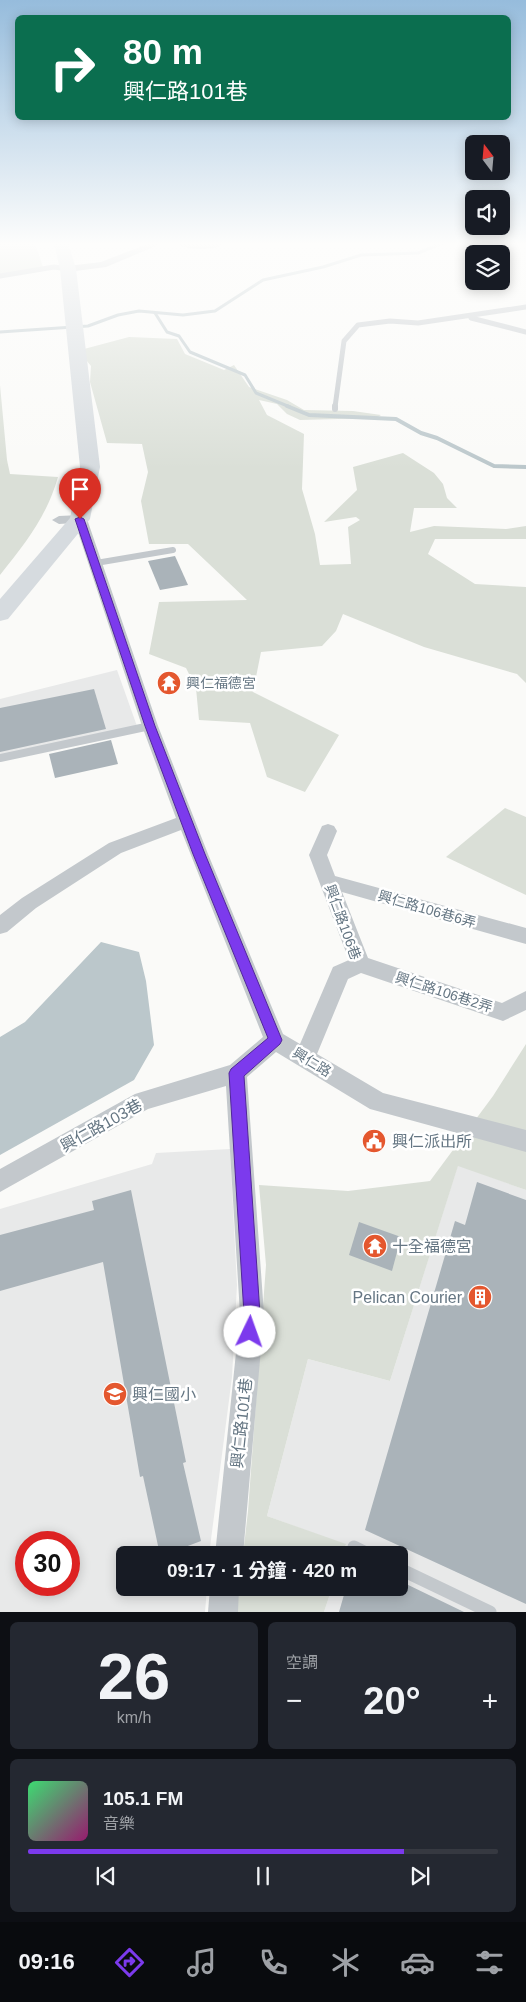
<!DOCTYPE html>
<html lang="zh-TW">
<meta charset="utf-8">
<style>
body{margin:0;font-family:Helvetica,"Noto Sans TC",sans-serif;background:#242831;color:#f1f3f6;height:100vh;display:flex;flex-direction:column;font-size:19px;white-space:nowrap}
*{box-sizing:border-box;margin:0}
p{font-size:16px;color:#9ea1a6}
.icon{flex:none;width:28px;height:28px;fill:none;stroke:currentColor;stroke-width:2;stroke-linecap:round;stroke-linejoin:round}
.map{position:relative;height:1612px;overflow:hidden}
.sheet{display:flex;flex-direction:column;gap:10px;padding:10px;background:#0d0f14;flex:1}
.sheet>*{flex:none}
.hud{position:absolute;left:15px;top:15px;width:496px;height:105px;border-radius:8px;box-shadow:0 2px 12px #0003;background:#0b6e4f;color:#fff;overflow:hidden}
.needle{width:32px;rotate:344deg}
.fabs{position:absolute;left:465px;top:135px;display:grid;gap:10px}
.fabs a{display:grid;place-items:center;width:45px;height:45px;border-radius:8px;background:#171b24;box-shadow:0 2px 12px #0003;font-size:25px}
.speed{position:absolute;left:15px;top:1531px;display:flex;gap:10px;font-size:25px;font-weight:700;text-align:center}
.speed>*{display:grid;place-content:center;width:65px;height:65px;border-radius:50%;background:#171b24;box-shadow:0 2px 12px #0003;line-height:1}
.speed .limit{border:8px solid #d22;background:#fff;color:#111}
.pin{position:absolute;display:grid;place-items:center;width:42px;height:42px;color:#fff;margin:-51px -21px;border-radius:50% 50% 50% 0;rotate:-45deg;box-shadow:0 0 5px #0007}
.pin .icon{rotate:45deg}
.me{position:absolute;width:55px;margin:-28px;rotate:3deg;stroke-linejoin:round;filter:drop-shadow(0 0 4px #0008)}
.turn{display:flex;align-items:center;gap:18px;height:105px;padding:0 25px;font-size:22px}
.turn .icon{width:65px;height:65px;stroke-width:2.5}
.turn b{display:block;font-size:35px;line-height:42px}
.big{font-size:38px;font-weight:700;line-height:1.1}
.sheet .tile{flex:1;display:flex;flex-direction:column;justify-content:center;gap:8px;min-width:0;padding:0 18px;border-radius:8px;background:#242831}
.sheet .dial{align-items:center;gap:0}
.dial b{font-size:65px;line-height:1}
.song{display:flex;align-items:center;gap:15px}
.cover{width:60px;height:60px;border-radius:8px;background:linear-gradient(135deg,hsl(140 70% 55%),hsl(320 70% 35%))}
.played{height:5px;border-radius:2px;background:linear-gradient(90deg,#7c3aed 80%,#363941 80%)}
.keys{display:flex;justify-content:space-around;direction:ltr}
.heat{display:flex;justify-content:space-between;align-items:center;font-size:28px;direction:ltr}
.sheet .tiles{flex:1;display:grid;gap:10px;grid-template-columns:1fr 1fr}
.tile:last-child{grid-column:span 2}
.trip{position:absolute;left:116px;top:1546px;width:292px;height:50px;border-radius:8px;background:#171b24;box-shadow:0 2px 12px #0003;font-weight:700;line-height:50px;text-align:center}
.menu{display:flex;height:80px;justify-content:space-around;align-items:center;background:#090b0e;color:#9ea1a6}
.menu .icon{width:35px;height:35px}
.menu .current{color:#7c3aed}
.menu b{font-size:22px;color:#f1f3f6}
.map>svg:first-child{display:block}
.built{fill:#e8e9e9;fill-rule:evenodd}
.green{fill:#dadfd7}
.water{fill:#bbc7cb}
.lines{fill:none;stroke-linecap:round;stroke-linejoin:round}
.stream-far1{stroke:#bbc7cb;stroke-width:3}
.stream{stroke:#bbc7cb;stroke-width:4}
.building{fill:#aab3b9}
.service-far3{stroke:#c3c8cc;stroke-width:5}
.service-far2{stroke:#c3c8cc;stroke-width:6}
.service-far1{stroke:#c3c8cc;stroke-width:8}
.service{stroke:#c3c8cc;stroke-width:13}
.minor{fill:#c3c8cc;fill-rule:evenodd}
.primary{fill:#d6dbdf;fill-rule:evenodd}
.route{fill:#7c3aed;stroke:#51269a}
.labels{text-anchor:middle;stroke-width:5;stroke-linejoin:round;paint-order:stroke}
.poi-label{font-size:14px;fill:#657683;stroke:#fff;text-anchor:start}
.street-label{font-size:14px;fill:#657683;stroke:#fff}
.near-street-label{font-size:16px;fill:#657683;stroke:#fff}
.near-poi-label{font-size:16px;fill:#657683;stroke:#fff;text-anchor:start}
</style>
<div class="map">
<svg width="526" height="1612" viewBox="0 0 526 1612">
<rect width="100%" height="100%" fill="#fafaf8"/>
<!-- built -->
<g class="built">
<path d="M117 670 138 729 0 760V699Z"/>
<path d="M230 1149 237 1285 232 1377 209 1555H125V1588H207L205 1612H0V1209L152 1164 156 1153ZM26 1542H69V1585H26Z"/>
<path d="M458 1165 526 1190V1612H324L332 1588H400V1555H343L346 1545 267 1516 308 1359 390 1381Z"/>
</g>
<!-- green -->
<g class="green">
<path d="M0 243H35L43 267 0 275Z"/>
<path d="M129 337 177 339 185 354 224 370 234 365 249 387 287 400 304 410 353 411 381 415 376 418 300 420 287 414 277 404 259 400 267 415 304 434 302 489 315 534 320 565 351 564 348 527 360 520 356 517 324 522 357 490 353 467 403 453 434 473 443 484 447 498 457 508H414L410 532 434 526 506 529 526 526V539H435L428 554 475 584 526 587V683L517 674 424 647 343 614 336 631 322 646 261 652 253 692 339 735 305 792 267 777 250 723 199 720 196 688 186 668 149 654 159 602 247 600 188 544H149L141 501 148 472 142 444 107 443 90 382 91 366 82 355 84 349Z"/>
<path d="M0 385 7 460 10 474 58 477C46 518 26 542 0 575Z"/>
<path d="M505 808 526 817V895L446 857Z"/>
<path d="M526 1044V1190L458 1166 390 1381 308 1359 267 1516 346 1544 343 1555H243L248 1511 266 1265 259 1185 348 1191 430 1181 493 1096Z"/>
<path d="M238 1588H332L324 1612H235Z"/>
</g>
<!-- water -->
<path class="water" d="M101 942 139 952 146 981 154 1045 134 1080 0 1155V1037L25 1022Z"/>
<g class="lines">
<!-- stream-far1 -->
<g class="stream-far1">
<path d="M155 313 167 332 179 336 190 352 245 375 256 393 290 407"/>
<path d="M0 332 88 326 118 315 139 311 183 315 215 311 263 280 323 267 361 255 418 253 443 243"/>
</g>
<!-- stream -->
<path class="stream" d="M287 406 309 415 396 419 421 433 437 438 494 466 526 467"/>
</g>
<!-- building -->
<g class="building">
<path d="M175 556 188 585 160 590 148 561Z"/>
<path d="M94 689 106 729 0 752V708Z"/>
<path d="M111 740 118 764 55 778 49 754Z"/>
<path d="M477 1182 526 1200V1604L365 1530 455 1221 465 1225Z"/>
<path d="M131 1190 186 1462 183 1463 201 1541 164 1555H160L143 1476 140 1477 103 1262 0 1291V1235L94 1210 92 1201Z"/>
<path d="M359 1222 401 1237 392 1271 349 1255Z"/>
<path d="M400 1581 464 1612H339L346 1588H400Z"/>
</g>
<g class="lines">
<!-- service-far3 -->
<g class="service-far3">
<path d="M0 276 54 267 68 269"/>
<path d="M471 318 526 332"/>
<path d="M335 407 344 341 358 325 390 321 418 323 526 307"/>
</g>
<!-- service-far2 -->
<g class="service-far2">
<path d="M335 409V406"/>
<path d="M96 563 173 550"/>
</g>
<!-- service-far1 -->
<path class="service-far1" d="M0 758 150 726"/>
<!-- service -->
<g class="service">
<path d="M354 1547 370 1555"/>
<path d="M400 1569 490 1612"/>
</g>
<!-- minor -->
<g class="minor">
<path d="M150 243H163L106 267 68 272 63 269 68 266 101 262Z"/>
<path d="M176 243H226C215 251 187 251 176 243Z"/>
<path d="M80 515 87 519 158 726 208 854 283 1034 300 1044 333 967 349 960 309 855 322 826 328 824 334 826 337 831 327 855 335 876 526 928V944L342 892 368 958 502 1003 526 991V1010L503 1021 361 973 348 979 317 1054 383 1093 526 1130V1152L370 1109 276 1052 247 1077 264 1314 243 1555H215L240 1314 226 1086 148 1109 0 1192V1169L135 1094 230 1065 263 1037 181 830 121 853 36 908 7 932 0 934V915L22 898 109 843 176 818 142 726 75 523 59 524 52 520 59 516Z"/>
<path d="M210 1588H239L238 1612H208Z"/>
</g>
<!-- primary -->
<path class="primary" d="M54 243H68L76 269 100 467 90 519 8 619 0 621V599L70 518 80 467 60 269Z"/>
</g>
<!-- sky -->
<linearGradient id="sky" x2="0" y2="1"><stop stop-color="#96bcdc"/><stop offset="0.52" stop-color="#fdfdfc"/><stop offset="1" stop-color="#fdfdfc" stop-opacity="0"/></linearGradient>
<rect width="526" height="469" fill="url(#sky)"/>
<!-- route -->
<path class="route" d="M80 517 84 519 155 726 205 854 282 1040 280 1044 244 1076 260 1314 256 1338 250 1341 245 1338 242 1332 244 1314 229 1073 231 1069 268 1038 193 854 145 726 75 519Z"/>
<!-- icons -->
<defs>
<g id="temple-disc" transform="scale(1.25)"><circle r="9.5" fill="#e4572e" stroke="#fff"/><path d="M0-6L5-2H3V0L6.5 2.5H4V6H1.5V3h-3V6H-4V2.5H-6.5L-3 0V-2H-5Z" fill="#fff"/></g>
<g id="civic-disc" transform="scale(1.25)"><circle r="9.5" fill="#e4572e" stroke="#fff"/><path d="M-.6-6.5H3V-4.5H.6V-3L4-1V1h2V6H-6V1h2V-1L-.6-3ZM-1.2 2.5V6h2.4V2.5Z" fill="#fff"/></g>
<g id="building-disc" transform="scale(1.25)"><circle r="9.5" fill="#e4572e" stroke="#fff"/><path d="M-4-6H4V6H1V3H-1V6H-4ZM-2.5-4.3h1.7v1.8h-1.7ZM.8-4.3h1.7v1.8H.8ZM-2.5-1h1.7V.8h-1.7ZM.8-1h1.7V.8H.8Z" fill="#fff"/></g>
<g id="school-disc" transform="scale(1.25)"><circle r="9.5" fill="#e4572e" stroke="#fff"/><path d="M0-5L7-2L0 1L-7-2ZM-4 1L0 2.5L4 1V4Q0 6-4 4Z" fill="#fff"/></g>
</defs>
<g fill-rule="evenodd">
<use href="#temple-disc" x="169" y="683"/>
<use href="#civic-disc" x="374" y="1141"/>
<use href="#temple-disc" x="375" y="1246"/>
<use href="#building-disc" x="480" y="1297"/>
<use href="#school-disc" x="115" y="1394"/>
</g>
<g class="labels">
<!-- poi labels -->
<g class="poi-label">
<text x="186" y="688">興仁福德宮</text>
</g>
<!-- street labels -->
<g class="street-label">
<text transform="translate(427 909) rotate(16)" y="5">興仁路106巷6弄</text>
<text transform="translate(343 922) rotate(70)" y="5">興仁路106巷</text>
<text transform="translate(444 992) rotate(18)" y="5">興仁路106巷2弄</text>
<text transform="translate(312 1062) rotate(31)" y="5">興仁路</text>
</g>
<!-- near-street labels -->
<g class="near-street-label">
<text transform="translate(101 1125) rotate(-29)" y="6">興仁路103巷</text>
<text transform="translate(241 1423) rotate(-84)" y="6">興仁路101巷</text>
</g>
<!-- near-poi labels -->
<g class="near-poi-label">
<text x="392" y="1147">興仁派出所</text>
<text x="392" y="1252">十全福德宮</text>
<text x="462" y="1303" text-anchor="end">Pelican Courier</text>
<text x="132" y="1400">興仁國小</text>
</g>
</g>
</svg>
<div class="fabs">
<a><svg class="needle" viewBox="-14 -14 28 28"><path d="M0-13l5 13h-10z" fill="#e53935"/><path d="M0 13l5-13h-10z" fill="#9ea1a6"/></svg></a>
<a><svg class="icon" aria-label="sound" viewBox="0 0 24 24"><path d="M4 9h4l5-4v14l-5-4H4zM17 9q2 3 0 6"/></svg></a>
<a><svg class="icon" aria-label="layers" viewBox="0 0 24 24"><path d="M12 4l9 5-9 5-9-5zM3 14l9 5 9-5"/></svg></a>
</div>
<div class="speed"><div class="limit">30</div></div>
<div class="pin" style="left:80px;top:519px;background:#d93025"><svg class="icon" aria-label="arrive" viewBox="0 0 24 24"><path d="M6 21V4h12l-3 4 3 4H6"/></svg></div>
<svg class="me" style="left:250px;top:1332px" viewBox="-20 -20 40 40"><circle r="19" fill="#fff"/><path d="M0-13L10 11 0 6-10 11z" fill="#7c3aed"/></svg>
<div class="trip">09:17 · 1 分鐘 · 420 m</div>
<div class="hud">
<div class="turn"><svg class="icon" aria-label="right" viewBox="0 0 24 24"><path d="M7 20v-9h11M14 6l5 5-5 5"/></svg><div><b>80 m</b>興仁路101巷</div></div>
</div>
</div>
<section class="sheet">
<div class="tiles">
<div class="tile dial"><b>26</b><p>km/h</p></div>
<div class="tile"><p>空調</p>
<div class="heat"><a>−</a><b class="big">20°</b><a>+</a></div>
</div>
<div class="tile">
<div class="song"><i class="cover"></i><div><b>105.1 FM</b><p>音樂</p></div></div>
<div class="played"></div>
<div class="keys"><svg class="icon" aria-label="previous" viewBox="0 0 24 24"><path d="M18 5L8 12l10 7zM5 5v14"/></svg><svg class="icon" aria-label="pause" viewBox="0 0 24 24"><path d="M8 5v14M16 5v14"/></svg><svg class="icon" aria-label="next" viewBox="0 0 24 24"><path d="M6 5l10 7-10 7zM19 5v14"/></svg></div>
</div>
</div>
</section>
<nav class="menu">
<b>09:16</b>
<svg class="icon current" aria-label="directions" viewBox="0 0 24 24"><path d="M12 3l9 9-9 9-9-9zM9 14v-3h6M13 9l2 2-2 2"/></svg>
<svg class="icon" aria-label="music" viewBox="0 0 24 24"><path d="M9 18V5l10-2v13"/><circle cx="6" cy="18" r="3"/><circle cx="16" cy="16" r="3"/></svg>
<svg class="icon" aria-label="phone" viewBox="0 0 24 24"><path d="M5 4h4l2 5-3 2q2 4 5 5l2-3 5 2v4C11 20 4 13 5 4z"/></svg>
<svg class="icon" aria-label="climate" viewBox="0 0 24 24"><path d="M12 3v18M4 7l16 10M4 17L20 7"/></svg>
<svg class="icon" aria-label="car" viewBox="0 0 24 24"><path d="M5 17H2v-5l4-1 3-4h7l3 4 3 1v5h-3M9 17h6M6 11h13"/><circle cx="7" cy="17" r="2"/><circle cx="17" cy="17" r="2"/></svg>
<svg class="icon" aria-label="filters" viewBox="0 0 24 24"><path d="M4 7h16M4 17h16"/><circle cx="9" cy="7" r="2"/><circle cx="15" cy="17" r="2"/></svg>
</nav>
